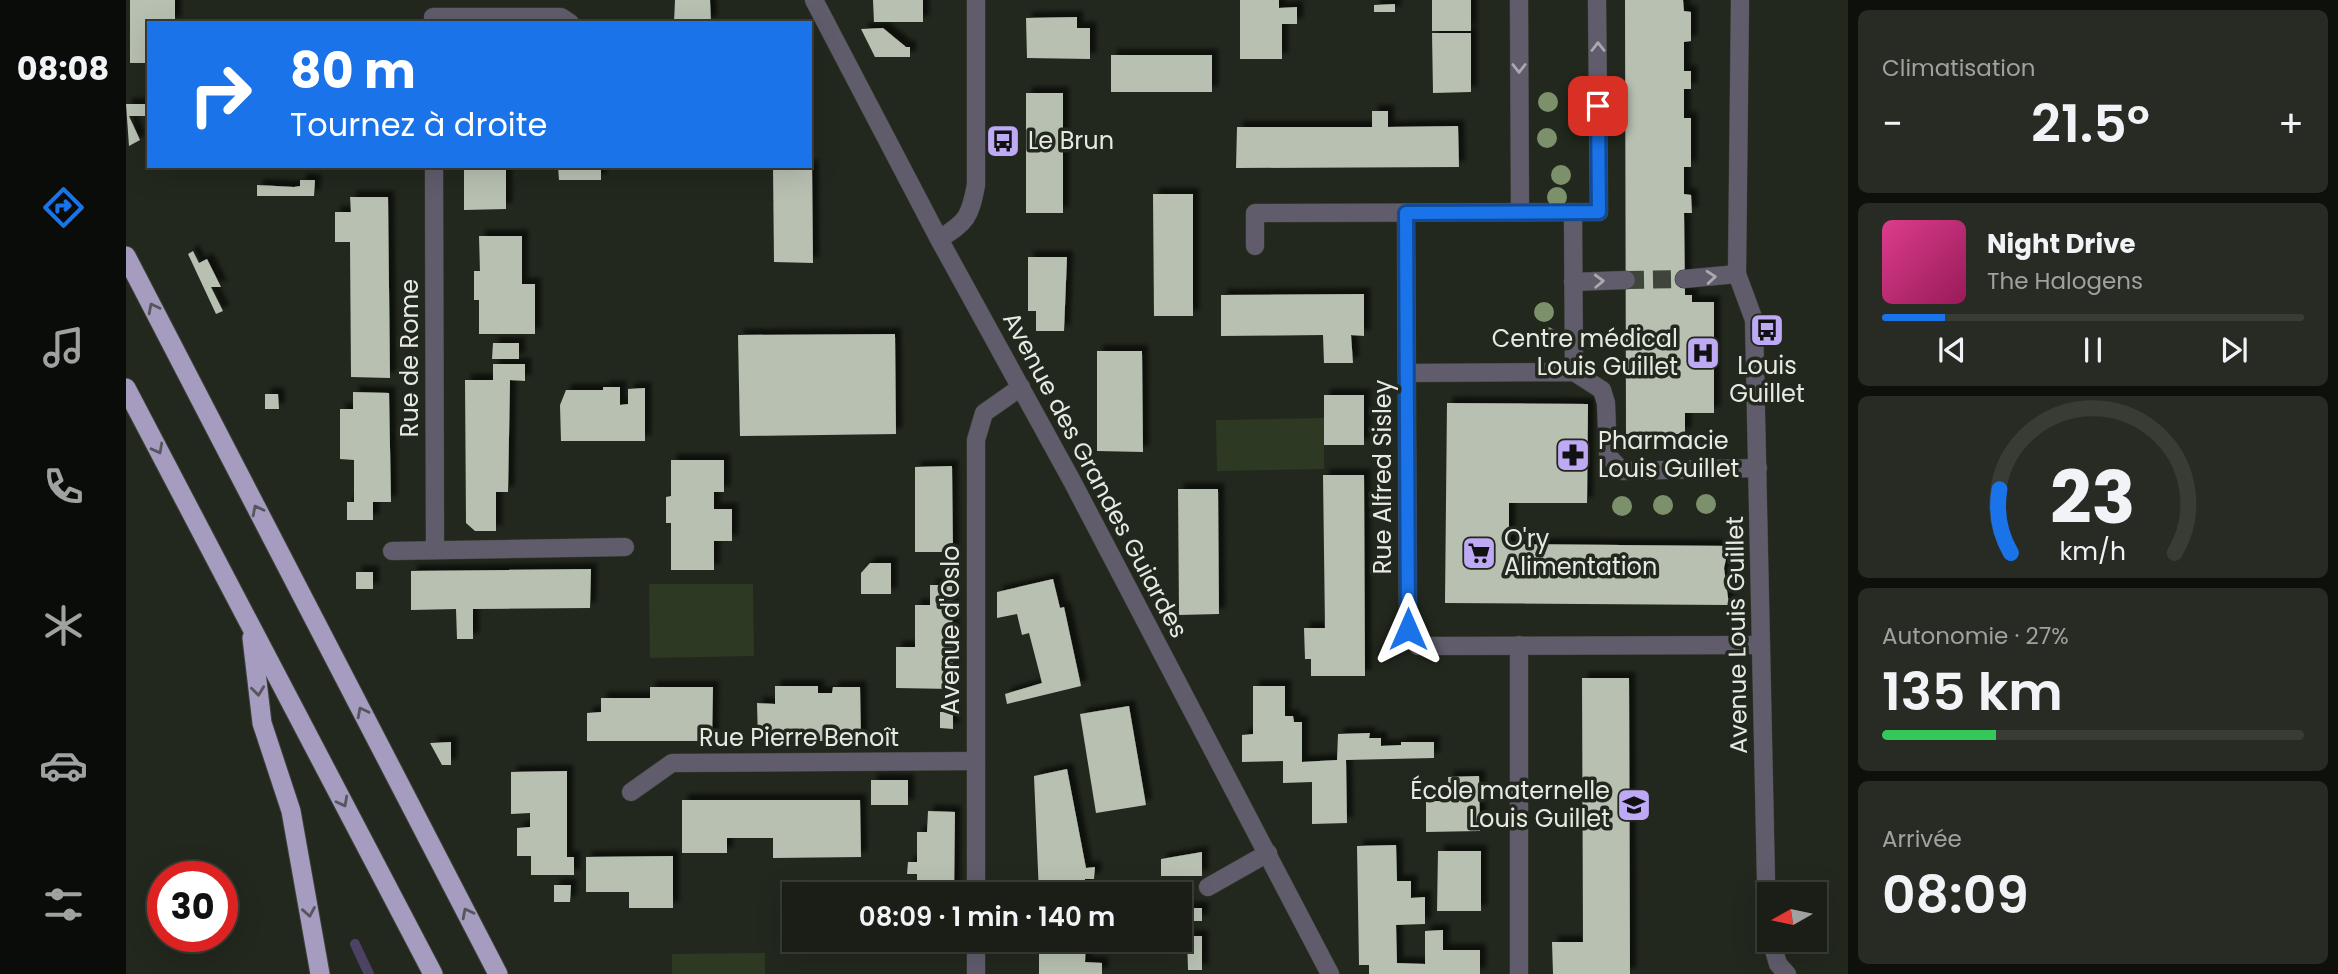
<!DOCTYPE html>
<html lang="fr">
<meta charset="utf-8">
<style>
body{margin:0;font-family:Poppins,sans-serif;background:#272b23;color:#f1f3f6;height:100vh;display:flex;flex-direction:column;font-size:26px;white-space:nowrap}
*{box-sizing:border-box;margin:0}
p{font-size:23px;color:#9fa2a1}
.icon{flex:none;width:38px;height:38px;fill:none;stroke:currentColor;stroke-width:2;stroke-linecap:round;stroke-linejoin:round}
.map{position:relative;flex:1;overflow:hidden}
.side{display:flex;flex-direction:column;gap:10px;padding:10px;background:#0e100c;width:490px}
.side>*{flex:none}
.top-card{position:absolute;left:21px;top:21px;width:665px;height:147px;border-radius:0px;box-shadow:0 7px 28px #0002,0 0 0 2px #383c35;background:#1a73e8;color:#fff;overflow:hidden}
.needle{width:46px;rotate:261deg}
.tools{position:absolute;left:1631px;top:882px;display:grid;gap:14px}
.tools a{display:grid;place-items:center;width:70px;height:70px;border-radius:0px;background:#1a1e16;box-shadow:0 7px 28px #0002,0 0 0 2px #383c35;font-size:35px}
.speed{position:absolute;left:21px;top:861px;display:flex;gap:14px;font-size:35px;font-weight:700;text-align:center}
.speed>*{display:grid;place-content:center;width:91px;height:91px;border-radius:50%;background:#1a1e16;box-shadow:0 7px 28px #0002,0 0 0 2px #383c35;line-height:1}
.speed .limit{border:10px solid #d22;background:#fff;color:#111}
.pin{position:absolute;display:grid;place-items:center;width:60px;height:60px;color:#fff;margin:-30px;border-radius:14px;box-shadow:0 4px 10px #0006}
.me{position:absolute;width:77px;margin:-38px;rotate:0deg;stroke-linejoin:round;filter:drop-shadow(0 0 5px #0008)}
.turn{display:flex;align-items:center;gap:24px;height:147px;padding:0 28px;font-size:32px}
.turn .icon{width:91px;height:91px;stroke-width:2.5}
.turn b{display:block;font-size:49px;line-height:60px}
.big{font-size:52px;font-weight:600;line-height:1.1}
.side .tile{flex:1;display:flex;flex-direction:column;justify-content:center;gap:10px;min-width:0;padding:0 24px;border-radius:10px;background:#272b23}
.side .dial{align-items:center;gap:0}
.dial svg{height:182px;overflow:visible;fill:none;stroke:#383c35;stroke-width:7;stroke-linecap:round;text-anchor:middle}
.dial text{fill:#f1f3f6;stroke:none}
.song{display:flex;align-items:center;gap:21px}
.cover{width:84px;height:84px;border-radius:10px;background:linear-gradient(135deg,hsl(330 70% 55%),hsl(330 70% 35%))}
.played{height:7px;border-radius:4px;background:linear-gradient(90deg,#1a73e8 15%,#383c35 15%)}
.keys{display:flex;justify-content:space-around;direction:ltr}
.heat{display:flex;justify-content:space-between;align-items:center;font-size:38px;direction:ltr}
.charge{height:10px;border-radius:5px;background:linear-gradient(90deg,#34c759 27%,#383c35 0)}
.trip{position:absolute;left:656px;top:882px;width:410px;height:70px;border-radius:0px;background:#1a1e16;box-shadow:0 7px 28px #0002,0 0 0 2px #383c35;font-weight:600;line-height:70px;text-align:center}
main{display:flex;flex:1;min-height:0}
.tab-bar{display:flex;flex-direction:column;width:126px;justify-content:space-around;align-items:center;background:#0a0c09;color:#9fa2a1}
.tab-bar .icon{width:49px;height:49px}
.tab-bar .on{color:#1a73e8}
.tab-bar b{font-size:32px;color:#f1f3f6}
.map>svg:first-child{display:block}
.green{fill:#2d3923}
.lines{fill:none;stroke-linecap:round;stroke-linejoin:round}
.stream{stroke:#4c4364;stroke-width:10}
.building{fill:#b8c0b2;filter:url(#shadow)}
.minor-tunnel{stroke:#3f453b;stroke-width:18;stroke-dasharray:18 9;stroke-linecap:butt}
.service-casing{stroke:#3d4339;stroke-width:19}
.minor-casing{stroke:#3d4339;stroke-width:19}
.tertiary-casing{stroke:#3d4339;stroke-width:19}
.trunk-casing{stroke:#3d4339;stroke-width:21}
.service{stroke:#605c6c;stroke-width:18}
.minor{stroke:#605c6c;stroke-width:18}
.tertiary{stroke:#605c6c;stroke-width:18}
.trunk{stroke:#a69cc0;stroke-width:19}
.tree{fill:#7c906b}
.oneway{stroke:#aaaaad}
.oneway2{stroke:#57565e}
.route-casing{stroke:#114b97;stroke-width:18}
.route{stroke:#1a73e8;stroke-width:12}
.labels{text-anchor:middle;stroke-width:7;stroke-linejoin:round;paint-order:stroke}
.poi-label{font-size:24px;fill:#e6eae2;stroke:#22281d;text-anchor:start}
.street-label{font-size:24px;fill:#e6eae2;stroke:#22281d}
</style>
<main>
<nav class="tab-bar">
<b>08:08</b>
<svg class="icon on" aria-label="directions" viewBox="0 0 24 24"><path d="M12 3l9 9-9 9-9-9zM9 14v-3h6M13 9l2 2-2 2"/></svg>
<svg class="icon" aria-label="music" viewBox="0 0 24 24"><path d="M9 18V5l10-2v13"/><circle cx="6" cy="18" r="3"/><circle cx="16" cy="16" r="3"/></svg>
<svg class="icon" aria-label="phone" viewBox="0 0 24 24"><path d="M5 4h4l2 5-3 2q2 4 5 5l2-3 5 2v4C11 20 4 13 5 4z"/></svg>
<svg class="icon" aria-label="climate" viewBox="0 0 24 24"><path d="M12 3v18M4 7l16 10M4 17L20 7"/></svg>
<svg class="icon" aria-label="car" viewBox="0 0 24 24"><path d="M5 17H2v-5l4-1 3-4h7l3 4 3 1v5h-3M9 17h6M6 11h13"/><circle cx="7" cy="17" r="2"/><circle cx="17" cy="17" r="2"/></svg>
<svg class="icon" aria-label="filters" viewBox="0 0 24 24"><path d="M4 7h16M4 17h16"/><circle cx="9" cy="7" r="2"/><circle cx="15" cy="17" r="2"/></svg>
</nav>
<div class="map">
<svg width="1722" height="974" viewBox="0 0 1722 974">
<defs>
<filter id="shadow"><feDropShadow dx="6" dy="-6" stdDeviation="2" flood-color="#0009"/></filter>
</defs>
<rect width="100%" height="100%" fill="#22281d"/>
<!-- green -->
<g class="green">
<path d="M1198 418V469L1091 471 1090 420Z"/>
<path d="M523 584H627L628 656 524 658Z"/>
<path d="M639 953V974H546V954Z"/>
</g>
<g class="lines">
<!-- stream -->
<path class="stream" d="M229 944 243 974"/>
</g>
<!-- building -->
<g class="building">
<path d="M4 0H49V23H23V63H4Z"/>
<path d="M549 0H584L585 23H548Z"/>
<path d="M747 0H797V22H748Z"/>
<path d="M1114 0H1153V8L1171 7V24H1156V59H1114Z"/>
<rect x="1306" y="0" width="39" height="31"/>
<path d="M1499 0H1557L1558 11 1565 12V41L1558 42V71H1565V89H1558V118H1565V167H1558V194L1565 195 1566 213H1558L1559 295H1566V302H1588V413H1559V434H1500Z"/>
<path d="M1269 4V12H1248V5Z"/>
<path d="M951 17V28H964V59L901 58 900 18Z"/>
<path d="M757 28 780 47H784V57H749L735 29Z"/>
<path d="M1306 33H1345V92L1307 93Z"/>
<rect x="985" y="55" width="101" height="37"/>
<rect x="900" y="93" width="37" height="120"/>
<path d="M0 104H22V116H3L14 140 3 146Z"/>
<path d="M1246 111H1262V127L1332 126 1333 167 1110 168 1111 127H1246Z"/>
<path d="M338 166H380V209L338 210Z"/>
<path d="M432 166H475V180H433Z"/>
<path d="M647 166H686L687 263 648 262Z"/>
<path d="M174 180H189L188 196H131V185L168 187 174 186Z"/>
<path d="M1027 194H1067V316H1028Z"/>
<path d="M224 197H262L264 378 225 377 224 242H209V212H225Z"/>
<path d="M353 236H396V284H409V334H353V300H348V271H354Z"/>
<path d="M67 251 73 263 81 259 95 287H85L97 311 90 314 62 254Z"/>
<path d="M902 257H941L938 331H910V311H902Z"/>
<path d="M1238 294V336L1225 335 1227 363H1198L1197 335 1095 336V295Z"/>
<path d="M769 334 770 434 614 436 612 335Z"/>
<path d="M367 343H393V359H366Z"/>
<path d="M971 351H1016L1017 452 971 451Z"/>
<path d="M367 364H399V381L384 380 382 492H370V531H349L340 523 339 380H367Z"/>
<path d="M477 387H494V405L502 404V389L519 388V441H435L434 405 440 390H477Z"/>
<path d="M227 392 263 393 265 502H247V520H221V502H228V460L214 459V409H227Z"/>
<path d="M139 394H152L153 409H139Z"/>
<rect x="1198" y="395" width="40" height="50"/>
<path d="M1321 403 1462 404 1461 503H1383V544L1603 546 1598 568 1603 605 1319 603Z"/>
<path d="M545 460H598V492H588V509H606V541H588V570H545V523H540V497L545 496Z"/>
<path d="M826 466 827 552H789V467Z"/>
<path d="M1197 475H1238L1239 676H1185V659H1179L1178 628H1199Z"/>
<path d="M1052 489H1092L1093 614 1053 615Z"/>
<path d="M744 563H765V594H735V573Z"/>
<path d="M465 569 464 608 347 609V639H331L330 609 285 610V571Z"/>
<rect x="230" y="572" width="17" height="17"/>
<path d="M927 579 934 608 938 607 955 686 881 704 879 694 916 683 903 633 896 635 891 614 871 618V592Z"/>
<path d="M804 585H826L827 689 770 688V647H789V605H804Z"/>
<path d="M1456 678H1503L1504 974H1427L1426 942H1457Z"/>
<path d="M649 686H692V693H706L707 687H734L735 741H632L631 703 649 704Z"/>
<path d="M1127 686H1159V716H1167L1168 722H1176V762L1211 760 1212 734 1244 733 1243 738H1255V746L1275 745V742H1308V758L1220 760 1221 823 1186 824V782L1157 783V761L1116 762V735L1127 734Z"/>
<path d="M524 687H587L586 741H461V713L475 712V698H524Z"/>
<path d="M1003 706 1020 805 970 813 954 714Z"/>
<path d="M814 712H827V729L814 728Z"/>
<path d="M325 742V765H316L304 743Z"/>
<path d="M941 769 960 868 969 867 968 879H959V894H913L908 776Z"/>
<path d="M441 771V857H448V875H405V856H391V828L404 827V813L385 814V772Z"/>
<path d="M1353 776 1354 831 1300 832V801H1323L1322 777Z"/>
<rect x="745" y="780" width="37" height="25"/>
<path d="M556 800H734L735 857 647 858V838H601V853H556Z"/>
<path d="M802 811 829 812 828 894H791V874H781L782 862H791V832H801Z"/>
<path d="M1270 845 1271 881H1285V898L1299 897V924L1270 925 1271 963 1299 964V931L1317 930V950H1354V974H1243V965H1233L1231 846Z"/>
<path d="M1312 851H1355V911H1311Z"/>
<path d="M1076 852V876H1035V859Z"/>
<path d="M547 856V908H503V892H460V857Z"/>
<path d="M428 885H445L444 902H428Z"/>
<path d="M1058 908H1076V921H1059Z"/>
<path d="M663 931H668V940H689V946L663 947Z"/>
<path d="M1061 936H1076V970H1062Z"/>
<rect x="716" y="940" width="28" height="10"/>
<path d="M913 940H960L959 962 976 963V974H913Z"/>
</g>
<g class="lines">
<!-- minor-tunnel -->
<path class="minor-tunnel" d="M1500 280 1558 279"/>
<!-- service casing -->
<g class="service-casing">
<path id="service" d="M1082 887 1142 853"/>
</g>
<!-- minor casing -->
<g class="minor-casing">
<g id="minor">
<path d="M1393 0 1394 212"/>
<path d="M1614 0 1611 274 1628 320 1641 927 1643 935"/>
<path d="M307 17H435L444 23"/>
<path d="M308 166 309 550"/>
<path d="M1447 212 1448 372"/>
<path d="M1280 213 1282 629 1292 646 1635 645"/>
<path d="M813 239C841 222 844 217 850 185V0"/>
<path d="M1129 246V213L1473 212 1471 0"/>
<path d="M1558 279 1611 274"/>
<path d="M1447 282 1500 280"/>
<path d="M1281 373 1448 372 1476 390 1480 403 1482 456 1496 471 1632 468"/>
<path d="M266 551 499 547"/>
<path d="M1393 645V974"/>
<path d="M505 792 546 763 850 761"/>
<path d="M850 894V440L858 413 895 387"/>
<path d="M850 940V974"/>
<path d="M1645 940 1652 964 1661 974"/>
</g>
</g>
<!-- tertiary casing -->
<g class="tertiary-casing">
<path id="tertiary" d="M688 0 813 239 946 481 1204 974"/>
</g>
<!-- trunk casing -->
<g class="trunk-casing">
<g id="trunk">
<path d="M0 256 372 974"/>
<path d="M0 388 307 974"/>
<path d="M126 638 136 723 165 811 194 974"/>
</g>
</g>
<!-- service -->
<use href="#service" class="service"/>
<!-- minor -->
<use href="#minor" class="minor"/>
<!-- tertiary -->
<use href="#tertiary" class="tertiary"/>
<!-- trunk -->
<use href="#trunk" class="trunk"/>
</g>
<!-- trees -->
<g class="tree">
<circle cx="1422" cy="102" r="10"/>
<circle cx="1421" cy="138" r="10"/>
<circle cx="1435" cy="175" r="10"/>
<circle cx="1431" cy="197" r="10"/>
<circle cx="1418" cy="312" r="10"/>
<circle cx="1421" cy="337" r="10"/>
<circle cx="1580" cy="504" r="10"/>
<circle cx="1537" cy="505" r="10"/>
<circle cx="1496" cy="506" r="10"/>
</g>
<!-- one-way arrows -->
<defs><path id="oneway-chevron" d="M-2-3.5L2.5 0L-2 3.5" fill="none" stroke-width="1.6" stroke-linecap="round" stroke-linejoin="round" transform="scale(1.75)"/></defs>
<g class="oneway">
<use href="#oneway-chevron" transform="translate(1472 47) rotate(-90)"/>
<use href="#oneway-chevron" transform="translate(1393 68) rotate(90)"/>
<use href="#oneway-chevron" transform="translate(1585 277) rotate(-5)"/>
<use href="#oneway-chevron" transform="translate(1473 281) rotate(-2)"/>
</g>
<g class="oneway2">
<use href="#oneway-chevron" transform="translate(27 308) rotate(-117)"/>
<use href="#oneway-chevron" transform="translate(32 449) rotate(62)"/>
<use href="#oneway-chevron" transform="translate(131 510) rotate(-117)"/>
<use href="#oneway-chevron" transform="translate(132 691) rotate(83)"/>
<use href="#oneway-chevron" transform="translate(236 712) rotate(-117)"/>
<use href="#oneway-chevron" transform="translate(217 802) rotate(62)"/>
<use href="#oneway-chevron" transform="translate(183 912) rotate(80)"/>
<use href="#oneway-chevron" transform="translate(341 913) rotate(-117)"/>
</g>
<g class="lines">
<!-- route casing -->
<g class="route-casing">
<path id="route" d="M1282 629 1280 213 1473 212 1472 106"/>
</g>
<!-- route -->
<use href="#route" class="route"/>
</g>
<!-- icons -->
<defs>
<g id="bus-square" transform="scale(1.75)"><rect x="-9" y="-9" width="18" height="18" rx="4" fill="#bea9f5" stroke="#22281d"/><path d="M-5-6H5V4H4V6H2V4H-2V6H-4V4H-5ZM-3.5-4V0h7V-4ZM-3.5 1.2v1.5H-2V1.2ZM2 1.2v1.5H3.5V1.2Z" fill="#111"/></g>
<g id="hospital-square" transform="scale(1.75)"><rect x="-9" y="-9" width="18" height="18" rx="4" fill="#bea9f5" stroke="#22281d"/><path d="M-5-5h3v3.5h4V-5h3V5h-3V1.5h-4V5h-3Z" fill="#111"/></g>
<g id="pharmacy-square" transform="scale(1.75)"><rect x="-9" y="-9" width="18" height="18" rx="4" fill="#bea9f5" stroke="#22281d"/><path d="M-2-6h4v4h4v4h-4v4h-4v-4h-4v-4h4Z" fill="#111"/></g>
<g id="supermarket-square" transform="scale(1.75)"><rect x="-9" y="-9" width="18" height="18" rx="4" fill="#bea9f5" stroke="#22281d"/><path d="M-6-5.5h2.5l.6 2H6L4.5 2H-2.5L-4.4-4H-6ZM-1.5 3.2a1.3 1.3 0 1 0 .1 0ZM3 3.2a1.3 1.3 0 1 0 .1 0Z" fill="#111"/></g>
<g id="school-square" transform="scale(1.75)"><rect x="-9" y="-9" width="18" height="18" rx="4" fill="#bea9f5" stroke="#22281d"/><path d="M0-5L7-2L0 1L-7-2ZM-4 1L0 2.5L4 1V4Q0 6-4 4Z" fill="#111"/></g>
</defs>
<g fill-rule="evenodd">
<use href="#bus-square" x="877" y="141"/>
<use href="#bus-square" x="1641" y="330"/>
<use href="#hospital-square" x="1577" y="353"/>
<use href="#pharmacy-square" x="1447" y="455"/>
<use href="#supermarket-square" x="1353" y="553"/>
<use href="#school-square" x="1508" y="805"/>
</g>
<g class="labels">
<!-- poi labels -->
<g class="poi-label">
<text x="902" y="149">Le Brun</text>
<text x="1552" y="347" text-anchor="end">Centre médical<tspan x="1552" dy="28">Louis Guillet</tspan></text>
<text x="1641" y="374" text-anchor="middle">Louis<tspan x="1641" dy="28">Guillet</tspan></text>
<text x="1472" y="449">Pharmacie<tspan x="1472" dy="28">Louis Guillet</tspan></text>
<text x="1378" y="547">O'ry<tspan x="1378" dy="28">Alimentation</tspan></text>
<text x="1484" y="799" text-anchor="end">École maternelle<tspan x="1484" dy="28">Louis Guillet</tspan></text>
</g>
<!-- street labels -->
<g class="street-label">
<text transform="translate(284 358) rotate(-90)" y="8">Rue de Rome</text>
<text transform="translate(969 475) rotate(62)" y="8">Avenue des Grandes Guiardes</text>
<text transform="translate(1257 477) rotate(-90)" y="8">Rue Alfred Sisley</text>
<text transform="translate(825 630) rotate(-90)" y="8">Avenue d'Oslo</text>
<text transform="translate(1611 635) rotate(-91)" y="8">Avenue Louis Guillet</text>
<text x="673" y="746">Rue Pierre Benoît</text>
</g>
</g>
</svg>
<div class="tools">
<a><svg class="needle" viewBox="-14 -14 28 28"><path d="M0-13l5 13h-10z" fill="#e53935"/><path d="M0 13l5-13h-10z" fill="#9fa2a1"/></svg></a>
</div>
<div class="speed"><div class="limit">30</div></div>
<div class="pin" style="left:1472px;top:106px;background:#d93025"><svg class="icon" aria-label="arrive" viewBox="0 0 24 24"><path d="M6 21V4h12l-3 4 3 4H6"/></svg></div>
<svg class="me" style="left:1282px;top:629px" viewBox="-20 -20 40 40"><path d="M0-17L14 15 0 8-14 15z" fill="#1a73e8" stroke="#fff" stroke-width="4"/></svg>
<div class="trip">08:09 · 1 min · 140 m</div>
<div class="top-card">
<div class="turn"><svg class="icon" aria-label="right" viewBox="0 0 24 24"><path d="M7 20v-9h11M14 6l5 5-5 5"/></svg><div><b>80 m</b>Tournez à droite</div></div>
</div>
</div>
<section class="side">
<div class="tile"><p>Climatisation</p>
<div class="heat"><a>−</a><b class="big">21.5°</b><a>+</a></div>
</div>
<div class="tile">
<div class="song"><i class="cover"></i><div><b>Night Drive</b><p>The Halogens</p></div></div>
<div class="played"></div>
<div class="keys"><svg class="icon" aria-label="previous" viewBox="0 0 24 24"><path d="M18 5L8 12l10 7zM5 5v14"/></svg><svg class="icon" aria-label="pause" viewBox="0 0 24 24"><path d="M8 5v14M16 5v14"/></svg><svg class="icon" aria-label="next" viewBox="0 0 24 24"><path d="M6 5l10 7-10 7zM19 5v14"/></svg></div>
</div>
<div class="tile dial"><svg viewBox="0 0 100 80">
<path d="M14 69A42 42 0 1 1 86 69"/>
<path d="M14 69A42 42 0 0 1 9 41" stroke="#1a73e8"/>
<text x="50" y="56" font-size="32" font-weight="700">23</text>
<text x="50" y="72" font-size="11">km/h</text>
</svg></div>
<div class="tile"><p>Autonomie · 27%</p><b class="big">135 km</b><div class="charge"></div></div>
<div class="tile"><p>Arrivée</p><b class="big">08:09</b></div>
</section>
</main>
